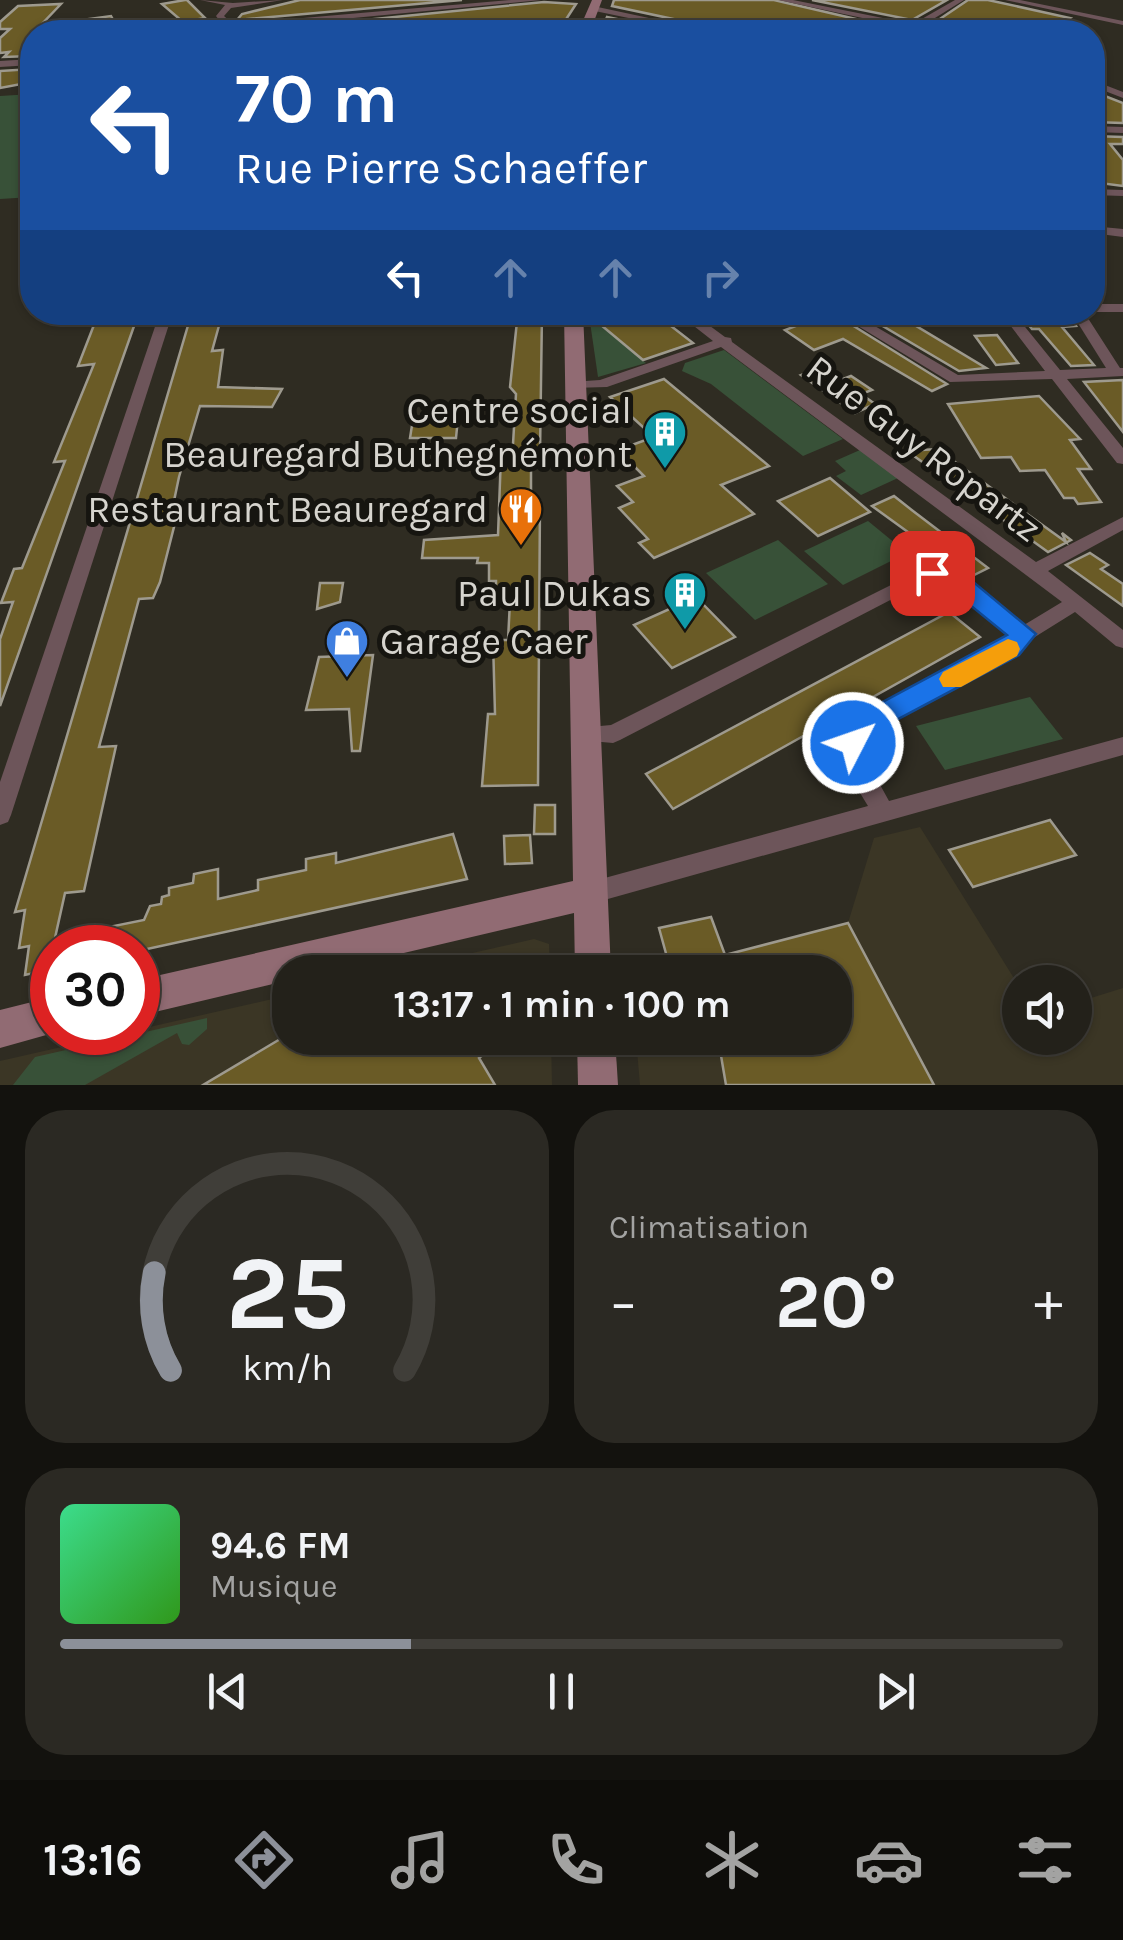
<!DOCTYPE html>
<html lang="fr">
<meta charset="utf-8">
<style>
body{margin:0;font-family:Karla,sans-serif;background:#2b2923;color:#f1f3f6;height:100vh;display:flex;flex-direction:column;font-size:38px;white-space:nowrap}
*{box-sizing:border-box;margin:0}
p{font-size:32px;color:#a3a3a2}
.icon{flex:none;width:55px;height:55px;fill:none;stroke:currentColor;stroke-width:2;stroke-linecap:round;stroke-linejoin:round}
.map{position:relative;height:1085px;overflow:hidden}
.details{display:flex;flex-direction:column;gap:25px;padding:25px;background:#13120e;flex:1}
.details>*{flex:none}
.hud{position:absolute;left:20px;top:20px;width:1085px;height:305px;border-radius:40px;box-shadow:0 2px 8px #0004,0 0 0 2px #403e39;background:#1a4fa0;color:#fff;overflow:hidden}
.fabs{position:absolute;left:1002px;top:965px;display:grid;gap:20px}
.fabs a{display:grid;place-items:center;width:90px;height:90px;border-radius:50%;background:#23211a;box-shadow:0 2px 8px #0004,0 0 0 2px #403e39;font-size:50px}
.speed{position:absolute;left:30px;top:925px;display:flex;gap:20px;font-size:50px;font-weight:700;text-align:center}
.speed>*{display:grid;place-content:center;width:130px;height:130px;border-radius:50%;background:#23211a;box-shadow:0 2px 8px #0004,0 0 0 2px #403e39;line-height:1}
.speed .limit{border:15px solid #d22;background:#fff;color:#111}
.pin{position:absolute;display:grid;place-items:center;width:85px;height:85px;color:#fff;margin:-42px;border-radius:20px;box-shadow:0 5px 15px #0006}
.me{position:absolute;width:110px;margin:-55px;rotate:49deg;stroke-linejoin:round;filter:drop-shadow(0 0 8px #0008)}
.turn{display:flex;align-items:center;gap:35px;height:210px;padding:0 50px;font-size:45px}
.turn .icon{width:130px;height:130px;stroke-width:2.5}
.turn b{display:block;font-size:70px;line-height:85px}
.lanes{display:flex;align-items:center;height:95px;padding:0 50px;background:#0003;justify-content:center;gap:50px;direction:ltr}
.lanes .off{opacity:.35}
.big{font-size:75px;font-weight:700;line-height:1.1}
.details .card{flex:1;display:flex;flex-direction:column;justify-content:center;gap:15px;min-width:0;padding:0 35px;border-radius:40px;background:#2b2923}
.details .dial{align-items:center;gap:0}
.dial svg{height:260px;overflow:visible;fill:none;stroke:#403e39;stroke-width:7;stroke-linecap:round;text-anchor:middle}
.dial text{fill:#f1f3f6;stroke:none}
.song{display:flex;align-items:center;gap:30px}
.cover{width:120px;height:120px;border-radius:15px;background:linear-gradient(135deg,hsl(150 70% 55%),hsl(110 70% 35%))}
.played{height:10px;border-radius:5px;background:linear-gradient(90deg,#8c9099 35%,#403e39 35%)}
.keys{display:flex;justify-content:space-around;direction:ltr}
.heat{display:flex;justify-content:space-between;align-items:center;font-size:55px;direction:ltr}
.details .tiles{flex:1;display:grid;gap:25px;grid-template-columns:1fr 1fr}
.card:last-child{grid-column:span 2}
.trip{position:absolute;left:272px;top:955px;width:580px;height:100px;border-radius:40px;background:#23211a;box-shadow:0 2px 8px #0004,0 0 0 2px #403e39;font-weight:700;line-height:100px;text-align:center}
.tabs{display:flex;height:160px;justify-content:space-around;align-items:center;background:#0e0d0a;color:#a3a3a2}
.tabs .icon{width:70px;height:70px}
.tabs .selected{color:#8c9099}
.tabs b{font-size:45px;color:#f1f3f6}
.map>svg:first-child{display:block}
.built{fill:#3b3625}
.green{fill:#385138}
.building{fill:#6a5b26;stroke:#9e9a8e;stroke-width:2.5}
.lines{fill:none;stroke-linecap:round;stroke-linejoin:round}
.street{fill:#6d555a;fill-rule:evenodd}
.secondary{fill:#916b73;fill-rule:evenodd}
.route{fill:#1a73e8;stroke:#114b97;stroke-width:2.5}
.slow{fill:#f59e0b}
.labels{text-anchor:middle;stroke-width:10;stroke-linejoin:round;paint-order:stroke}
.poi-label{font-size:38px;fill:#d6d4ce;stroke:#161510;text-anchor:end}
.street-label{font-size:38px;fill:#d6d4ce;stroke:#161510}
</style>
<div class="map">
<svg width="1123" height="1085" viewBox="0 0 1123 1085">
<rect width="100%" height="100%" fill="#2f2c22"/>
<!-- built -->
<g class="built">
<path d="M920 827 1020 988V1038H1075V1003L1123 988V1085H640L636 1038H835V972L630 970 670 968 848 923 874 838Z"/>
<path d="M534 939 549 944 550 972H388Z"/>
<path d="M290 995V1038H551L552 1085H0V1061Z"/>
</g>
<!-- green -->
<g class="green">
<path d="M32 94V197L0 199V96Z"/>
<path d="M595 320 646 363 598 377 590 322Z"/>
<path d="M724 350 843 439 803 456 711 384 682 371 685 363Z"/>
<path d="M860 450 898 478 861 495 836 476 846 471 835 461Z"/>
<path d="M868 521 907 553 843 585 804 551Z"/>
<path d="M778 540 828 584 755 620 706 573Z"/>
<path d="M1030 697 1063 739 945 770 916 726Z"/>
<path d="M207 1018V1029L189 1045 182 1044 177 1033 85 1085H13L35 1057Z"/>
</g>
<!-- building -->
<g class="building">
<path d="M185 0H187L205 18 183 22 162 4Z"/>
<path d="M300 0H462L237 20 242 14Z"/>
<path d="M614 0H774L912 32H871L823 22 821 32H712L706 26 612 6Z"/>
<path d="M812 0H947L912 20Z"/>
<path d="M968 0H988L1070 18 1061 24 1060 32H948L931 25Z"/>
<path d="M544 2 576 4 563 24 426 32H244Z"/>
<path d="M61 4 41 25 51 24 43 32H32V56L4 57 9 52 0 53V38L10 29H0V22L18 6Z"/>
<path d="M111 16 120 32H66V22Z"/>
<path d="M607 17 680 32H601Z"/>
<path d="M32 69V82L0 88V71Z"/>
<path d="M1092 91 1123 103V123L1092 122Z"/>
<path d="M1092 136 1123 137V144H1110L1123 160V186L1092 182Z"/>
<path d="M99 312H139L0 706V639L13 602 1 603 14 569 22 568 65 461 54 462 94 364 78 366Z"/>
<path d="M192 312H210V323L220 322 212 351 223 350 218 387 282 389 272 407 200 406 179 477 170 520 176 519 160 582 153 598 139 599 99 747 116 746 84 891 65 893 55 938 144 920 150 906 161 904 162 897 169 895V888L193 883 194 874 218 869V899L258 890V880L306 870V859L336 853V863L453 834 467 879 138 951 52 948V969L25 975 29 946 19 948 25 910 15 912Z"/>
<path d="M518 312H542L540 454H531V493L540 501 538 785 482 786 488 714H495L493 640H508L510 601H500L501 588H496V581H489V563H477L478 558H422L424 540 498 535 501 455 510 454 513 444 516 394 510 387Z"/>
<path d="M619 312H653L693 343 643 360 595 320Z"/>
<path d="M789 312H831L947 384 932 391 843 339 814 350 785 330 804 323Z"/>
<path d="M859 312H880L881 320 896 314 986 368 959 371Z"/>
<path d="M1018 312H1068L1076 326 1062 327 1094 365 1071 366 1039 329H1032Z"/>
<path d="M997 335 1018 363 996 365 975 336Z"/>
<path d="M824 366 843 379 851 376 872 390 861 394 875 404 855 413 801 375Z"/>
<path d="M664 379 769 466 721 485 754 514 654 558 639 543 648 539 619 508 633 502 617 486 644 476 618 450 654 437 610 397Z"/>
<path d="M1123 380V432L1084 382Z"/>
<path d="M1039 396 1080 439 1070 440 1091 469H1078L1101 502 1078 504 1074 498H1064L1045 470 1020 471 1011 457 981 458 948 404Z"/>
<path d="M458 418 456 438H410L413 419Z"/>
<path d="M937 449 1066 542 1062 533 1071 540 1048 552 907 451Z"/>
<path d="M830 478 870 512 818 536 778 501Z"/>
<path d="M894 496 913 511 988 568 970 577 872 506Z"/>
<path d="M1090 553 1108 565 1101 569 1123 584V606L1066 565Z"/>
<path d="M320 583H343L340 602 317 609Z"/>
<path d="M696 597 735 637 672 668 634 625Z"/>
<path d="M949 612 980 637 673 809 646 774Z"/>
<path d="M373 655 360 751H352L349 709 306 710 319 657Z"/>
<path d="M535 805H555V834H534Z"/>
<path d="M1050 820 1076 855 973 887 949 850Z"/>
<path d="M530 835 532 863 505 864 504 836Z"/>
<path d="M711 917 725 955 848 923 934 1085H726L718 1038H835V972H682L681 967 704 960 670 968 659 928Z"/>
<path d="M282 1038H486L492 1048 479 1058 495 1085H203Z"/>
</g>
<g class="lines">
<!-- street -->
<g class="street">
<path d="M200 0 233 3 283 0 231 8 224 16 233 24 511 0H541L237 29 240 32H232L223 24 158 32 161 29 219 20 216 16 225 5Z"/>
<path d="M778 0H793L913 24 955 0H964L922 26 944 32 914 29Z"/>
<path d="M1005 0H1020L1123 21V25Z"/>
<path d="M593 6 705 30 709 32H696L590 10Z"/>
<path d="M589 27 586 31 506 32 510 30Z"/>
<path d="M32 59V65L0 67V61Z"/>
<path d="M1092 80 1123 92V98L1092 86Z"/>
<path d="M1092 126 1123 127V133L1092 132Z"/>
<path d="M1092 189 1123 190V196L1092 195Z"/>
<path d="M1092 226 1123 229V237L1092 233Z"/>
<rect x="1092" y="304" width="31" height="8"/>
<path d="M160 312H173L11 815 8 822 0 825V782Z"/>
<path d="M676 312H691L725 337 731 338 732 342 1036 562 1123 517V530L1048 571 1123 630V648L1116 646 1075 612 1030 640 1017 653 866 736 868 763 889 801 1123 737V755L590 904 582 901 578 893 582 885 590 882 868 806C853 782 836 754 849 725L1003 643 1011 635 951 586 927 581 620 740 613 743 579 740 576 734 579 728 611 725 925 568 963 576 1024 625 1062 602 721 347 607 387 571 388V382L600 380 713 341Z"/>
<path d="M835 312H851L958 375 1045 371 1000 312H1013L1060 370 1106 368 1071 312H1084L1120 368H1123V376L1067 379 1123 448V464L1117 463 1052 379 950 382Z"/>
</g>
<!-- secondary -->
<g class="secondary">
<path d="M592 0H602L590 32H578Z"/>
<path d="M564 312H583L611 972H575L574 913 323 972H290V980L138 1016V980L573 881Z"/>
<path d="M52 997V1032H57L0 1048V1010Z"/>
<path d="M577 1038H615L618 1085H578Z"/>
</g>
</g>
<!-- route -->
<path class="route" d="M932 565 965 575 1036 634 1019 655 872 733 862 751H843L839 743 853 718 1007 635 948 587 923 579V567Z"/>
<!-- slow -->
<path class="slow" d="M1008 639 1017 642 1020 649 1017 656 961 687H943L939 679 943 672Z"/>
<!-- icons -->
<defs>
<g id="building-pin" transform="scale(2.25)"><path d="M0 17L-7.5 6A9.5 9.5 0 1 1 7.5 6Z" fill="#0f9aa8" stroke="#161510"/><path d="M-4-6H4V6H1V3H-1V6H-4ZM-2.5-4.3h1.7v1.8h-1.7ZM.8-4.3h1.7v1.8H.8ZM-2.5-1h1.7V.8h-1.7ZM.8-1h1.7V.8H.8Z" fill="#fff"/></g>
<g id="restaurant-pin" transform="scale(2.25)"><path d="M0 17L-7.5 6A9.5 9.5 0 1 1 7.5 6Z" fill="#e8710a" stroke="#161510"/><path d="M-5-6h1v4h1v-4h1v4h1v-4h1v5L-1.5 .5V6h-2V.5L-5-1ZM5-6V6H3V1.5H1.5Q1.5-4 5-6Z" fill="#fff"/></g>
<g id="shop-pin" transform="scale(2.25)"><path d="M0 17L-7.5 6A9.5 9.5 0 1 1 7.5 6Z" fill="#3f7fe0" stroke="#161510"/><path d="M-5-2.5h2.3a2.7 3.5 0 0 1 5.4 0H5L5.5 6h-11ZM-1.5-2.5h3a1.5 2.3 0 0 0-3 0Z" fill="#fff"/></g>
</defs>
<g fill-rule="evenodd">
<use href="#building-pin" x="665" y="432"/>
<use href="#restaurant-pin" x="521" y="509"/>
<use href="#building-pin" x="685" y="593"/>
<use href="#shop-pin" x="347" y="641"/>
</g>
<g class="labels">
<!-- poi labels -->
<g class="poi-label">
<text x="632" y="423">Centre social<tspan x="632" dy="44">Beauregard Buthegnémont</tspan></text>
<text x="488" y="522">Restaurant Beauregard</text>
<text x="652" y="606">Paul Dukas</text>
<text x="380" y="654" text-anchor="start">Garage Caer</text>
</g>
<!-- street labels -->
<g class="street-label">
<text transform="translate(924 448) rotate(37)" y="13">Rue Guy Ropartz</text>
</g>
</g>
</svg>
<div class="fabs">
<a><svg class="icon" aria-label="sound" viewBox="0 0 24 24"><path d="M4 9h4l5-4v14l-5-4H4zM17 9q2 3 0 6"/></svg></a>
</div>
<div class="speed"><div class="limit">30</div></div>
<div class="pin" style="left:932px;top:573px;background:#d93025"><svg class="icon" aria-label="arrive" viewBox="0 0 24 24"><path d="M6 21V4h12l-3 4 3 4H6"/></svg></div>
<svg class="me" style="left:853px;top:743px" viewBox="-20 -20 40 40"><circle r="17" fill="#1a73e8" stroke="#fff" stroke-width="3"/><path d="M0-11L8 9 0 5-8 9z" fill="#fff"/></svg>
<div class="trip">13:17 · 1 min · 100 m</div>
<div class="hud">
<div class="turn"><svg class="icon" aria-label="left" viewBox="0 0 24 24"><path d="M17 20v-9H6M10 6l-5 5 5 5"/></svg><div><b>70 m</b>Rue Pierre Schaeffer</div></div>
<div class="lanes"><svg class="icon" aria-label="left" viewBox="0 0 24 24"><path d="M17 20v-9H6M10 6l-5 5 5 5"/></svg><svg class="icon off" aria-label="ahead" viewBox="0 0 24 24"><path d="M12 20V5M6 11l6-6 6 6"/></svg><svg class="icon off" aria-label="ahead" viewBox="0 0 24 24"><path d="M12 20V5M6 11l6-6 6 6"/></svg><svg class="icon off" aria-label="right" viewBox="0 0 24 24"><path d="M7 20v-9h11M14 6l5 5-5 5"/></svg></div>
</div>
</div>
<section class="details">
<div class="tiles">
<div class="card dial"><svg viewBox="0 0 100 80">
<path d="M14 69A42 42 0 1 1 86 69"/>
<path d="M14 69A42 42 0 0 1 9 39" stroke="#8c9099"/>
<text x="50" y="56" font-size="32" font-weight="700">25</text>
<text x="50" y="72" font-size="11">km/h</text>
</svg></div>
<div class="card"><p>Climatisation</p>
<div class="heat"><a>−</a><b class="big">20°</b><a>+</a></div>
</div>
<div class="card">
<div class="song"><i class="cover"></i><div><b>94.6 FM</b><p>Musique</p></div></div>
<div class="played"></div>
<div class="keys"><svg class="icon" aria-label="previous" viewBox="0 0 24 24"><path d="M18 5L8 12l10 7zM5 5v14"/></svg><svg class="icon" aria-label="pause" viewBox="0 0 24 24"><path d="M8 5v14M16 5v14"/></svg><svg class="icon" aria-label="next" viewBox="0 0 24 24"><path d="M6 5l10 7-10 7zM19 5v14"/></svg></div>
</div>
</div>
</section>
<nav class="tabs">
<b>13:16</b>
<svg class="icon selected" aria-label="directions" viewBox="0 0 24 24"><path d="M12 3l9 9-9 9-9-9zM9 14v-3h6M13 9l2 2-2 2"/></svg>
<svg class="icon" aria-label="music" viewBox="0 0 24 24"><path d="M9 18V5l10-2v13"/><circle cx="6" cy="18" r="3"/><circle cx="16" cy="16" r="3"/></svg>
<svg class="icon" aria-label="phone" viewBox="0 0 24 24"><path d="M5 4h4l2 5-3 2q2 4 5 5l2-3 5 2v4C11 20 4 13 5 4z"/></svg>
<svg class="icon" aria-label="climate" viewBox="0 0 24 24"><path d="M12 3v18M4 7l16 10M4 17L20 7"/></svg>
<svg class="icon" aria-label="car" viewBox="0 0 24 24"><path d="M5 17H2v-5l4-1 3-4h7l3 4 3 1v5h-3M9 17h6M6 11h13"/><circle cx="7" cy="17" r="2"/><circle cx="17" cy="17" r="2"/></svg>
<svg class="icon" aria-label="filters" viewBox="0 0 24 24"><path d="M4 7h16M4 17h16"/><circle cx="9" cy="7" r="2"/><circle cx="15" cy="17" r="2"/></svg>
</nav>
